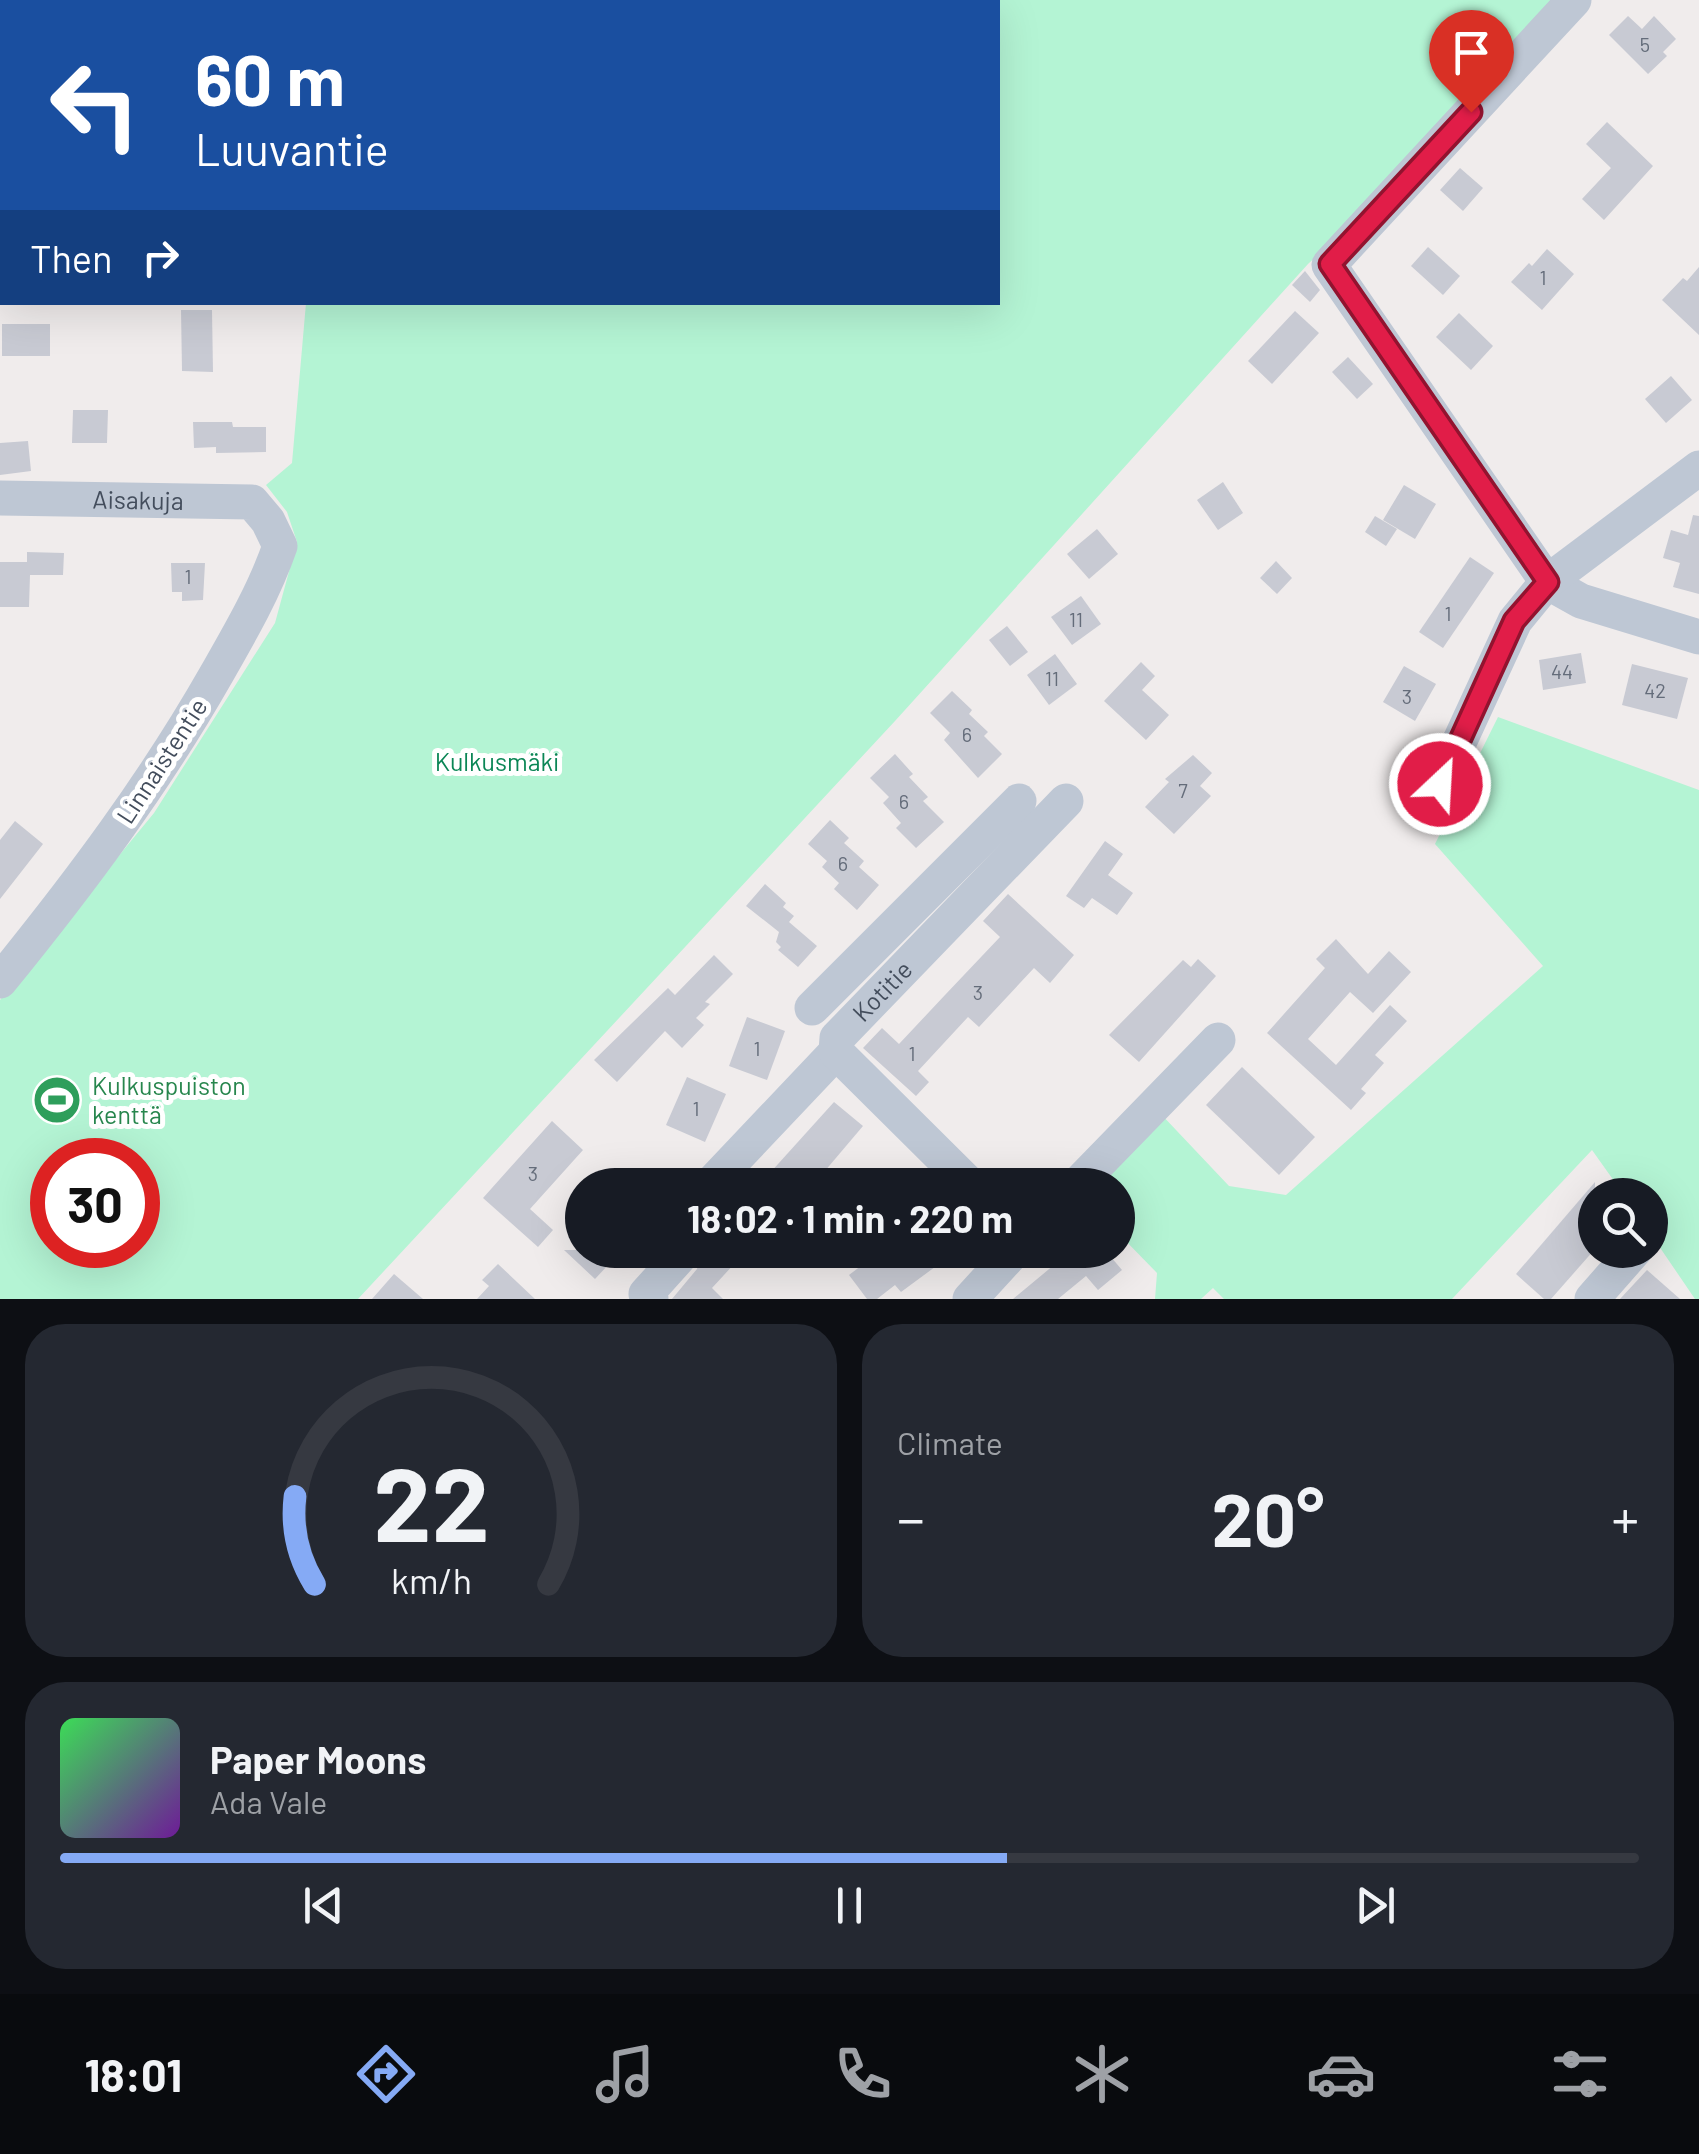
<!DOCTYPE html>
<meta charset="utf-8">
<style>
body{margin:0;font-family:Barlow,sans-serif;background:#242831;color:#f1f3f6;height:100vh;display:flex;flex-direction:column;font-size:38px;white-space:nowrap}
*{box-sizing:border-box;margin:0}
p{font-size:32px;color:#9ea1a6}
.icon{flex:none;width:55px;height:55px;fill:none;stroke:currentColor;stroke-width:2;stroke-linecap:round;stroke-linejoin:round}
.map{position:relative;height:1299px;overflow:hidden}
.sheet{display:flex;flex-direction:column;gap:25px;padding:25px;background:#0d0f14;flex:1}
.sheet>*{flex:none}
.top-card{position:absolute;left:0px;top:0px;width:1000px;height:305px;box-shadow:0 10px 40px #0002;background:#1a4fa0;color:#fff;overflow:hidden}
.fabs{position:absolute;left:1578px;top:1178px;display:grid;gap:20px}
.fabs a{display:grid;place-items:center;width:90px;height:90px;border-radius:50%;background:#171b24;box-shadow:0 10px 40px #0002;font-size:50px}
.speed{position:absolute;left:30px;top:1138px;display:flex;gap:20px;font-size:50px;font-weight:700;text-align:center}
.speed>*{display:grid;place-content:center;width:130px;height:130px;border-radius:50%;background:#171b24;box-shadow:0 10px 40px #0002;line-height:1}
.speed .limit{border:15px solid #d22;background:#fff;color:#111}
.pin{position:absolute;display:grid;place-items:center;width:85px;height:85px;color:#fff;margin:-102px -42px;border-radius:50% 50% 50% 0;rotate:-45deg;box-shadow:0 0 10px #0007}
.pin .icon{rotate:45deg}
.me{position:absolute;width:110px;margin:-55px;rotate:25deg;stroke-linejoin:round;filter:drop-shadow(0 0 8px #0008)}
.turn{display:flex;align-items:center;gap:35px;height:210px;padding:0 30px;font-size:45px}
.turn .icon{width:130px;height:130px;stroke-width:2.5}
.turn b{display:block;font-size:70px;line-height:85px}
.then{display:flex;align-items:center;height:95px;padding:0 30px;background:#0003;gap:20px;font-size:38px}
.big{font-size:75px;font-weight:700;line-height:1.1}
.sheet .tile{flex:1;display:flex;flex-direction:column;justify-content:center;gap:15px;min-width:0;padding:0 35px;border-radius:40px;background:#242831}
.sheet .dial{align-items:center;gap:0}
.dial svg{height:260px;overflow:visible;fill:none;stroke:#363941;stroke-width:7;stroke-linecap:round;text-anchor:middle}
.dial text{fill:#f1f3f6;stroke:none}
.song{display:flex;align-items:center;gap:30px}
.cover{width:120px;height:120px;border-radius:15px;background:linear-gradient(135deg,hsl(130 70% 55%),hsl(280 70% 35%))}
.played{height:10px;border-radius:5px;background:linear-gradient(90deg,#85aaf5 60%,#363941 60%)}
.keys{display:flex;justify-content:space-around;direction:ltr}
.heat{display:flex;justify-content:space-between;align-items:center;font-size:55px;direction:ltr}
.sheet .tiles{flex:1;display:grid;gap:25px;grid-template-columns:1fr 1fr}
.tile:last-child{grid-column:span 2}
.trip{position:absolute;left:565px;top:1168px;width:570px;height:100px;border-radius:50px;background:#171b24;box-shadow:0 10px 40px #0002;font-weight:700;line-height:100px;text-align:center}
.tab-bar{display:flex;height:160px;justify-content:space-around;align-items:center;background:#090b0e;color:#9ea1a6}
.tab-bar .icon{width:70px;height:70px}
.tab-bar .on{color:#85aaf5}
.tab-bar b{font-size:45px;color:#f1f3f6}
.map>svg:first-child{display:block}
.green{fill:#b4f4d4;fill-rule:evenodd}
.building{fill:#c8cad3}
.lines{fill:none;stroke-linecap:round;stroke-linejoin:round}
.minor{stroke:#bec7d4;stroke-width:35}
.route-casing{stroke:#92132f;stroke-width:25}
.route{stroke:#e11d48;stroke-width:18}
.labels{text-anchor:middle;stroke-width:10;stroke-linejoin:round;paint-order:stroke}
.number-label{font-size:20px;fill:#646c7a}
.street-label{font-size:25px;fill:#434d5c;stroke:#fff}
.park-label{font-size:25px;fill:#0b8656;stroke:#fff}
.leisure-label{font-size:25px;fill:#27864d;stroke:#fff;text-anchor:start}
</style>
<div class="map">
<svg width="1699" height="1299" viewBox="0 0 1699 1299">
<rect width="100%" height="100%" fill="#f0ecec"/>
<!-- green -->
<g class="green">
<path d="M0 0H1556L1383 195 1308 264 895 721 358 1299H0V1000L154 813 275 623 297 542 287 512 266 485 292 463 306 303 998 302V2H2L0 270ZM52 1160H138V1245H52Z"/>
<path d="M1498 717 1699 790V1299H1695L1650 1233V1195H1624L1592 1150 1452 1299H1224L1213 1288 1201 1299H1155L1157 1273 1118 1233V1185H1095L1159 1112 1229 1186 1286 1195 1543 966 1435 844Z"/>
</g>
<!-- building -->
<g class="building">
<path d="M1628 16 1642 29 1654 16 1676 39 1663 52 1667 56 1648 74 1609 35Z"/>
<path d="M1607 122 1653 166 1604 220 1582 199 1611 168 1586 144Z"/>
<path d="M1460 168 1483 188 1463 211 1440 190Z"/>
<path d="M1428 247 1460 276 1443 295 1411 266Z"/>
<path d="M1547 249 1574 274 1542 310 1511 282 1529 263 1532 266Z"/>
<path d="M1699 267V335L1662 300 1683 278 1687 281Z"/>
<path d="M1305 271 1320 290 1310 302 1292 285Z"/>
<path d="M181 310H212L213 372 182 371Z"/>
<path d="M1295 311 1319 333 1272 384 1248 361Z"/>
<path d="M1459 313 1493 346 1471 370 1436 337Z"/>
<rect x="2" y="324" width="48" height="32"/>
<path d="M1348 357 1373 384 1357 399 1332 372Z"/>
<path d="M1671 376 1692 400 1666 423 1645 399Z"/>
<path d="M73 410H108L107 443H72Z"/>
<path d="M193 422H232L233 427H266V452L216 453V447L194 448Z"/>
<path d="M28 441 31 471 0 475V443Z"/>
<path d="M1223 482 1243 513 1218 530 1197 500Z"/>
<path d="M1404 485 1436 504 1415 539 1383 520Z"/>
<path d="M1693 515 1699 516V594L1673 587 1680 563 1663 558 1671 530 1688 535Z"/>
<path d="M1375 516 1397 529 1386 546 1365 532Z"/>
<path d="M1097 529 1118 554 1089 579 1067 554Z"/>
<path d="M27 552 64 553 63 575H30L29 607H0V562H27Z"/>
<path d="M1470 557 1494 573 1443 648 1419 632Z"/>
<path d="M1276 561 1292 578 1277 594 1260 578Z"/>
<path d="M171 563H205L203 600 182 601V592H172Z"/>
<path d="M1081 596 1101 624 1072 645 1051 617Z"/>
<path d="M1007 626 1028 652 1010 666 989 640Z"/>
<path d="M1581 653 1586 683 1543 690 1539 660Z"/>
<path d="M1055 654 1077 684 1049 705 1027 675Z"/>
<path d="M1141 662 1155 676 1142 690 1169 715 1146 740 1104 701Z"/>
<path d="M1632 664 1688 678 1677 719 1622 705Z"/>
<path d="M1404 666 1436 684 1415 721 1383 702Z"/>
<path d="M952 691 972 710 969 714 988 732 984 736 1002 754 978 778 944 740 950 733 930 713Z"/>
<path d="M895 754 913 774 909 777 928 797 923 801 944 822 916 848 896 828 901 823 883 803 889 797 870 778Z"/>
<path d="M1193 755 1212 773 1200 786 1211 796 1174 834 1145 807 1169 782 1165 779Z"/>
<path d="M830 820 849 838 844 843 864 861 859 867 879 885 857 910 834 889 839 883 822 867 827 861 808 844Z"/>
<path d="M15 821 43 844 0 899V840Z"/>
<path d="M1105 841 1123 854 1108 875 1133 893 1117 915 1092 898 1084 908 1066 896Z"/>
<path d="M765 884 786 903 783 907 794 916 789 922 817 946 798 967 778 950 781 947 776 942 779 932 746 906Z"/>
<path d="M1008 894 1074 955 1050 983 1034 968 979 1027 968 1017 918 1071 929 1082 916 1096 863 1048 882 1028 899 1044 945 995 1000 937 983 921Z"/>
<path d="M1336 939 1368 974 1389 951 1411 972 1373 1013 1350 992 1308 1039 1336 1065 1390 1005 1407 1021 1375 1055 1384 1063 1361 1089 1366 1093 1351 1110 1267 1033 1325 968 1316 959Z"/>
<path d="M714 955 733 974 705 1002 710 1004 696 1018 704 1025 682 1048 665 1031 617 1082 594 1060 668 988 675 995Z"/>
<path d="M1198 959 1216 976 1139 1062 1109 1035 1183 960 1191 967Z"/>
<path d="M747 1017 785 1031 767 1080 729 1066Z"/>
<path d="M1242 1067 1315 1137 1279 1175 1206 1105Z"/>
<path d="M687 1077 726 1094 705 1142 666 1125Z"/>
<path d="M834 1102 863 1126 813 1185H759Z"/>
<path d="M552 1121 583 1150 530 1209 553 1230 538 1247 483 1198Z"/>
<path d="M1595 1182V1249L1551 1299H1544L1516 1274Z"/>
<path d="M564 1250H622L595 1279Z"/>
<path d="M702 1250H747L712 1288 723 1299H672L697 1269Z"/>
<path d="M882 1250H958L901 1292 895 1285 877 1299H867L849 1275Z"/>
<path d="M1072 1250H1105L1122 1270 1098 1290 1086 1276 1058 1299H1013Z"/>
<path d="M498 1264 535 1299H477L489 1286 482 1280Z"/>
<path d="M1647 1270 1680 1299H1620Z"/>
<path d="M394 1274 423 1299H372Z"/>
</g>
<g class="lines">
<!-- minor -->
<g class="minor">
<path d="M1574 0 1329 265 1547 582 1581 601 1699 637"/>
<path id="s1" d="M0 498 252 502 268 521 280 546C264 592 240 633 216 675 154 784 79 884 0 981"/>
<path d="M1440 784 1515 621 1547 582 1699 468"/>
<path d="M812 1008 1019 801"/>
<path d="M710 1185 836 1052"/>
<path id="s2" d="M970 1185 836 1052 837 1038 1066 801"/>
<path d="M1077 1185 1218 1040"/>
<path d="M651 1299 646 1294 681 1255V1250"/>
<path d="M970 1299 1015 1250"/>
<path d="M1592 1299 1635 1250"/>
</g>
</g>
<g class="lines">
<!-- route casing -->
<g class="route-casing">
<path id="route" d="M1440 784 1514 621 1548 582 1330 264 1471 112"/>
</g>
<!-- route -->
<use href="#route" class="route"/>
</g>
<!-- icons -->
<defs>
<g id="stadium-disc" transform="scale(2.5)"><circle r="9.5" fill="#2e9e5b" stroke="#fff"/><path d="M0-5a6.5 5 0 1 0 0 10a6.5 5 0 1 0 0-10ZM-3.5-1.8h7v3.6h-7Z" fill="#fff"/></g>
</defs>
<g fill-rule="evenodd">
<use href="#stadium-disc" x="57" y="1100"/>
</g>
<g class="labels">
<!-- number labels -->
<g class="number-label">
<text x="1645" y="52">5</text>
<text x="1543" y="285">1</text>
<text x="188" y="584">1</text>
<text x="1448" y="621">1</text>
<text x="1076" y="627">11</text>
<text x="1562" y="679">44</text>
<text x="1052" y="686">11</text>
<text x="1655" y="698">42</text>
<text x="1407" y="704">3</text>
<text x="967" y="742">6</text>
<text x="1183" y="798">7</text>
<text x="904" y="809">6</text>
<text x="843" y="871">6</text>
<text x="978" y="1000">3</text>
<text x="757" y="1056">1</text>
<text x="912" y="1061">1</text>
<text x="696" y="1116">1</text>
<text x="533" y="1181">3</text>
</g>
<!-- street labels -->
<g class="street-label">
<text dy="9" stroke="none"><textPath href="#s1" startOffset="138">Aisakuja</textPath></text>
<text transform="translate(162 761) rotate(-57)" y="9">Linnaistentie</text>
<text dy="9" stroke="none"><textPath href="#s2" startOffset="268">Kotitie</textPath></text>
</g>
<!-- park labels -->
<g class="park-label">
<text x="497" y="771">Kulkusmäki</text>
</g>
<!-- leisure labels -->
<g class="leisure-label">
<text x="92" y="1095">Kulkuspuiston<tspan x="92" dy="29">kenttä</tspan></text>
</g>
</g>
</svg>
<div class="fabs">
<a><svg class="icon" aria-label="search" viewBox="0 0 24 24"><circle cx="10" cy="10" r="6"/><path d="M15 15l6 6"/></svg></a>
</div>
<div class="speed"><div class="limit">30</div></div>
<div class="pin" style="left:1471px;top:112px;background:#d93025"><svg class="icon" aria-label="arrive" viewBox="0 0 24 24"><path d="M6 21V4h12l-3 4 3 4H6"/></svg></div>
<svg class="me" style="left:1440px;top:784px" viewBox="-20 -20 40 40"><circle r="17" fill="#e11d48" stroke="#fff" stroke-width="3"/><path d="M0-11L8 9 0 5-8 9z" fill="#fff"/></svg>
<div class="trip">18:02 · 1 min · 220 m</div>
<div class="top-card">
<div class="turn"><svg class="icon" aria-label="left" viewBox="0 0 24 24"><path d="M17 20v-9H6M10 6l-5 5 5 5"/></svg><div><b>60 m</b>Luuvantie</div></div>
<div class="then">Then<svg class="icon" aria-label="right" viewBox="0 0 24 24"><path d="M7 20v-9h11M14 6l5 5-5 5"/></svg></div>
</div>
</div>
<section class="sheet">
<div class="tiles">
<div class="tile dial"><svg viewBox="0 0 100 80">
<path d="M14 69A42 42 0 1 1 86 69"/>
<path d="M14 69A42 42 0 0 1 8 42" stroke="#85aaf5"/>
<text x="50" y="56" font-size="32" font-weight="700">22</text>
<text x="50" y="72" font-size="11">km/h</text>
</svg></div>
<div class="tile"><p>Climate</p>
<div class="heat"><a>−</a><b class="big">20°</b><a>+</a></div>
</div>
<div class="tile">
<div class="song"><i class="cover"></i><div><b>Paper Moons</b><p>Ada Vale</p></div></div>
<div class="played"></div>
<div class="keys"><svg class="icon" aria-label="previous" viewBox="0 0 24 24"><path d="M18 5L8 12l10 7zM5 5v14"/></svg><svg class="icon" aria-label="pause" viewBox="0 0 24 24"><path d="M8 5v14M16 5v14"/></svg><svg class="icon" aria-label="next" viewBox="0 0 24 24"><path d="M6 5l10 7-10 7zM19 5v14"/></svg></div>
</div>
</div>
</section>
<nav class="tab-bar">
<b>18:01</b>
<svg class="icon on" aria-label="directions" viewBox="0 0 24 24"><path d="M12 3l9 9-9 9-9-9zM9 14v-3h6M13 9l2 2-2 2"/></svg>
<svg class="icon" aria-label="music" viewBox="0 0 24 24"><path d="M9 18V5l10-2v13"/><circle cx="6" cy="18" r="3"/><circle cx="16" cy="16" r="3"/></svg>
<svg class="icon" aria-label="phone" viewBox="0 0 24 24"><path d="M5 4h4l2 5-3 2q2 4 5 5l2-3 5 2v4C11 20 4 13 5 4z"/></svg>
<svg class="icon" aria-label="climate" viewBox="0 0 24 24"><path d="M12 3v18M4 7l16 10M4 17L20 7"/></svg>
<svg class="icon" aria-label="car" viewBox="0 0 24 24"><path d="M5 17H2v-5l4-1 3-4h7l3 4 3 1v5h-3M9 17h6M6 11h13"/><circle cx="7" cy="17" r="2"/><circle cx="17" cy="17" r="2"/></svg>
<svg class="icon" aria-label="filters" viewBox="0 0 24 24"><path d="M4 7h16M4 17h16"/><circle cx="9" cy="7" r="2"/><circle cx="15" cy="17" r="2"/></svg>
</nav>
